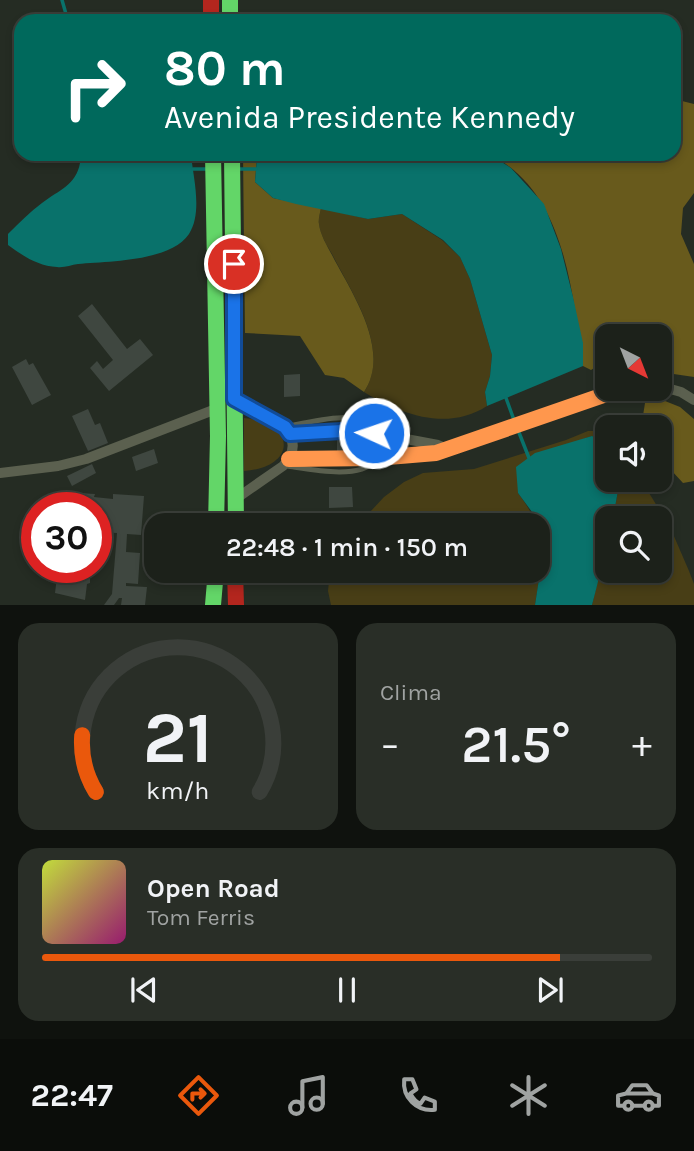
<!DOCTYPE html>
<html lang="pt">
<meta charset="utf-8">
<style>
body{margin:0;font-family:Karla,sans-serif;background:#292e27;color:#f1f3f6;height:100vh;display:flex;flex-direction:column;font-size:26px;white-space:nowrap}
*{box-sizing:border-box;margin:0}
p{font-size:23px;color:#a0a3a2}
.icon{flex:none;width:38px;height:38px;fill:none;stroke:currentColor;stroke-width:2;stroke-linecap:round;stroke-linejoin:round}
.map{position:relative;height:605px;overflow:hidden}
.side{display:flex;flex-direction:column;gap:18px;padding:18px;background:#0f120e;flex:1}
.side>*{flex:none}
.banner{position:absolute;left:14px;top:14px;width:667px;height:147px;border-radius:21px;box-shadow:0 4px 10px #0003,0 0 0 2px #3a3e39;background:#00695c;color:#fff;overflow:hidden}
.needle{width:46px;rotate:138deg}
.controls{position:absolute;left:595px;top:324px;display:grid;gap:14px}
.controls a{display:grid;place-items:center;width:77px;height:77px;border-radius:14px;background:#1c211a;box-shadow:0 4px 10px #0003,0 0 0 2px #3a3e39;font-size:35px}
.speed{position:absolute;left:21px;top:492px;display:flex;gap:14px;font-size:35px;font-weight:700;text-align:center}
.speed>*{display:grid;place-content:center;width:91px;height:91px;border-radius:50%;background:#1c211a;box-shadow:0 4px 10px #0003,0 0 0 2px #3a3e39;line-height:1}
.speed .limit{border:10px solid #d22;background:#fff;color:#111}
.pin{position:absolute;display:grid;place-items:center;width:60px;height:60px;color:#fff;margin:-30px;border:4px solid #fff;border-radius:50%;box-shadow:0 2px 7px #0007}
.me{position:absolute;width:77px;margin:-38px;rotate:273deg;stroke-linejoin:round;filter:drop-shadow(0 0 5px #0008)}
.turn{display:flex;align-items:center;gap:24px;height:147px;padding:0 35px;font-size:32px}
.turn .icon{width:91px;height:91px;stroke-width:2.5}
.turn b{display:block;font-size:49px;line-height:60px}
.big{font-size:52px;font-weight:600;line-height:1.1}
.side .card{flex:1;display:flex;flex-direction:column;justify-content:center;gap:10px;min-width:0;padding:0 24px;border-radius:21px;background:#292e27}
.side .dial{align-items:center;gap:0}
.dial svg{height:182px;overflow:visible;fill:none;stroke:#3a3e39;stroke-width:7;stroke-linecap:round;text-anchor:middle}
.dial text{fill:#f1f3f6;stroke:none}
.song{display:flex;align-items:center;gap:21px}
.cover{width:84px;height:84px;border-radius:10px;background:linear-gradient(135deg,hsl(70 70% 55%),hsl(320 70% 35%))}
.played{height:7px;border-radius:4px;background:linear-gradient(90deg,#ea580c 85%,#3a3e39 85%)}
.keys{display:flex;justify-content:space-around;direction:ltr}
.heat{display:flex;justify-content:space-between;align-items:center;font-size:38px;direction:ltr}
.side .tiles{flex:1;display:grid;gap:18px;grid-template-columns:1fr 1fr}
.card:last-child{grid-column:span 2}
.trip{position:absolute;left:144px;top:513px;width:406px;height:70px;border-radius:21px;background:#1c211a;box-shadow:0 4px 10px #0003,0 0 0 2px #3a3e39;font-weight:600;line-height:70px;text-align:center}
.dock{display:flex;height:112px;justify-content:space-around;align-items:center;background:#0b0d0a;color:#a0a3a2}
.dock .icon{width:49px;height:49px}
.dock .selected{color:#ea580c}
.dock b{font-size:32px;color:#f1f3f6}
.map>svg:first-child{display:block}
.green{fill:#483e16}
.forest{fill:#685a1c}
.water{fill:#09726b}
.lines{fill:none;stroke-linecap:round;stroke-linejoin:round}
.stream{stroke:#09726b;stroke-width:3.5}
.building{fill:#3f4740}
.lane{stroke:#5b604f;stroke-width:5}
.street{stroke:#5b604f;stroke-width:10}
.fast{stroke:#63d668;stroke-width:16}
.slow{stroke:#ff974d;stroke-width:16}
.jam{stroke:#b3261e;stroke-width:16}
.route-casing{stroke:#114b97;stroke-width:18}
.route{stroke:#1a73e8;stroke-width:12}
</style>
<div class="map">
<svg width="694" height="605" viewBox="0 0 694 605">
<rect width="100%" height="100%" fill="#252c23"/>
<!-- green -->
<g class="green">
<path d="M321 208 368 219 402 214 442 240 460 257 470 279 492 355 490 376 485 392 487 406C447 432 400 414 364 392 392 349 351 292 332 254 327 246 320 234 319 224 318 220 320 213 321 208Z"/>
<path d="M244 418C297 423 297 467 244 471Z"/>
<path d="M588 431H601L607 440V447L604 441 592 436 572 443 518 493C550 536 543 554 535 605H331L328 591 330 571 537 570V525H335L336 515 370 512 384 497 404 482 423 473 474 469 566 440Z"/>
<path d="M620 480H641L670 527 689 571 694 584V605H592L607 542V570H660V518H613Z"/>
</g>
<!-- forest -->
<g class="forest">
<path d="M674 99 694 104V193L683 208 681 234 694 264V377L660 372V336H607V360L591 370 583 366C572 292 566 192 489 154H674Z"/>
<path d="M243 154H262L257 157 255 182 273 198 321 208C320 213 318 220 319 224 320 234 327 246 332 255 351 292 392 350 364 392L344 378 325 375 300 336 245 333Z"/>
<path d="M660 399 680 407 694 419V481L683 483 660 458V427H643L642 422 645 403Z"/>
</g>
<!-- water -->
<g class="water">
<path d="M74 154H191C193 177 203 212 189 234 170 262 108 261 78 264 71 265 64 268 57 267 38 266 23 256 8 245V234C19 223 30 212 42 203 59 190 76 185 80 163Z"/>
<path d="M262 154H489L511 168 544 204 561 249 573 297 583 343V366L487 406 485 392 490 376 492 355 470 279 460 257 443 240 402 214 368 219 296 204 273 198 255 182 257 157Z"/>
<path d="M592 436C614 447 607 457 607 480H620L613 518H607C607 549 600 575 592 605H535L542 559V536L532 512 518 493 516 467 535 453Z"/>
</g>
<g class="lines">
<!-- stream -->
<g class="stream">
<path d="M62 0 68 21"/>
<path d="M193 169H207"/>
<path d="M240 169H256"/>
<path d="M506 398 514 420"/>
<path d="M518 430 529 458"/>
</g>
</g>
<!-- building -->
<g class="building">
<path d="M92 304 127 349 140 339 153 355 109 391 90 368 97 361 103 369 113 360 78 316Z"/>
<path d="M26 359 29 365 33 363 51 395 32 405 12 367Z"/>
<path d="M300 374V396L284 397V375Z"/>
<path d="M88 409 95 425 100 423 108 443 88 451 72 416Z"/>
<path d="M337 423H353L352 466H337Z"/>
<path d="M154 449 158 463 136 471 132 457Z"/>
<path d="M92 464 96 473 72 486 67 476Z"/>
<path d="M329 487H352L353 507 329 508Z"/>
<path d="M63 492 95 494 94 497 113 499V494L144 496 141 535 127 534 126 552 140 553 138 584 126 583V586L147 587 145 605H121L122 598H119L114 605H104L112 594 117 533 96 532V508H62Z"/>
<path d="M90 573V583L87 584 85 600 55 593 57 577Z"/>
</g>
<g class="lines">
<!-- lane -->
<g class="lane">
<path d="M285 427C306 423 366 405 374 433"/>
<path d="M287 466C308 469 360 480 374 461"/>
</g>
<!-- street -->
<g class="street">
<path d="M660 386 681 392 694 400"/>
<path d="M234 399C259 412 315 431 283 466L237 498"/>
<path d="M374 433 376 458"/>
<path d="M290 434 342 431 374 433 438 445 445 448"/>
<path d="M0 473 58 466 86 459 216 409"/>
</g>
<!-- fast -->
<g class="fast">
<path d="M230 0V21"/>
<path d="M213 154 218 436 216 525"/>
<path d="M232 154 236 525"/>
<path d="M213 605 216 570"/>
</g>
<!-- slow -->
<path class="slow" d="M289 459 376 458 436 453 624 388"/>
<!-- jam -->
<g class="jam">
<path d="M211 0V21"/>
<path d="M235 570 236 605"/>
</g>
</g>
<g class="lines">
<!-- route casing -->
<g class="route-casing">
<path id="route" d="M234 264V399L285 427 290 434 342 431 374 433"/>
</g>
<!-- route -->
<use href="#route" class="route"/>
</g>
</svg>
<div class="controls">
<a><svg class="needle" viewBox="-14 -14 28 28"><path d="M0-13l5 13h-10z" fill="#e53935"/><path d="M0 13l5-13h-10z" fill="#a0a3a2"/></svg></a>
<a><svg class="icon" aria-label="sound" viewBox="0 0 24 24"><path d="M4 9h4l5-4v14l-5-4H4zM17 9q2 3 0 6"/></svg></a>
<a><svg class="icon" aria-label="search" viewBox="0 0 24 24"><circle cx="10" cy="10" r="6"/><path d="M15 15l6 6"/></svg></a>
</div>
<div class="speed"><div class="limit">30</div></div>
<div class="pin" style="left:234px;top:264px;background:#d93025"><svg class="icon" aria-label="arrive" viewBox="0 0 24 24"><path d="M6 21V4h12l-3 4 3 4H6"/></svg></div>
<svg class="me" style="left:374px;top:433px" viewBox="-20 -20 40 40"><circle r="17" fill="#1a73e8" stroke="#fff" stroke-width="3"/><path d="M0-11L8 9 0 5-8 9z" fill="#fff"/></svg>
<div class="trip">22:48 · 1 min · 150 m</div>
<div class="banner">
<div class="turn"><svg class="icon" aria-label="right" viewBox="0 0 24 24"><path d="M7 20v-9h11M14 6l5 5-5 5"/></svg><div><b>80 m</b>Avenida Presidente Kennedy</div></div>
</div>
</div>
<section class="side">
<div class="tiles">
<div class="card dial"><svg viewBox="0 0 100 80">
<path d="M14 69A42 42 0 1 1 86 69"/>
<path d="M14 69A42 42 0 0 1 8 44" stroke="#ea580c"/>
<text x="50" y="56" font-size="32" font-weight="700">21</text>
<text x="50" y="72" font-size="11">km/h</text>
</svg></div>
<div class="card"><p>Clima</p>
<div class="heat"><a>−</a><b class="big">21.5°</b><a>+</a></div>
</div>
<div class="card">
<div class="song"><i class="cover"></i><div><b>Open Road</b><p>Tom Ferris</p></div></div>
<div class="played"></div>
<div class="keys"><svg class="icon" aria-label="previous" viewBox="0 0 24 24"><path d="M18 5L8 12l10 7zM5 5v14"/></svg><svg class="icon" aria-label="pause" viewBox="0 0 24 24"><path d="M8 5v14M16 5v14"/></svg><svg class="icon" aria-label="next" viewBox="0 0 24 24"><path d="M6 5l10 7-10 7zM19 5v14"/></svg></div>
</div>
</div>
</section>
<nav class="dock">
<b>22:47</b>
<svg class="icon selected" aria-label="directions" viewBox="0 0 24 24"><path d="M12 3l9 9-9 9-9-9zM9 14v-3h6M13 9l2 2-2 2"/></svg>
<svg class="icon" aria-label="music" viewBox="0 0 24 24"><path d="M9 18V5l10-2v13"/><circle cx="6" cy="18" r="3"/><circle cx="16" cy="16" r="3"/></svg>
<svg class="icon" aria-label="phone" viewBox="0 0 24 24"><path d="M5 4h4l2 5-3 2q2 4 5 5l2-3 5 2v4C11 20 4 13 5 4z"/></svg>
<svg class="icon" aria-label="climate" viewBox="0 0 24 24"><path d="M12 3v18M4 7l16 10M4 17L20 7"/></svg>
<svg class="icon" aria-label="car" viewBox="0 0 24 24"><path d="M5 17H2v-5l4-1 3-4h7l3 4 3 1v5h-3M9 17h6M6 11h13"/><circle cx="7" cy="17" r="2"/><circle cx="17" cy="17" r="2"/></svg>
</nav>
